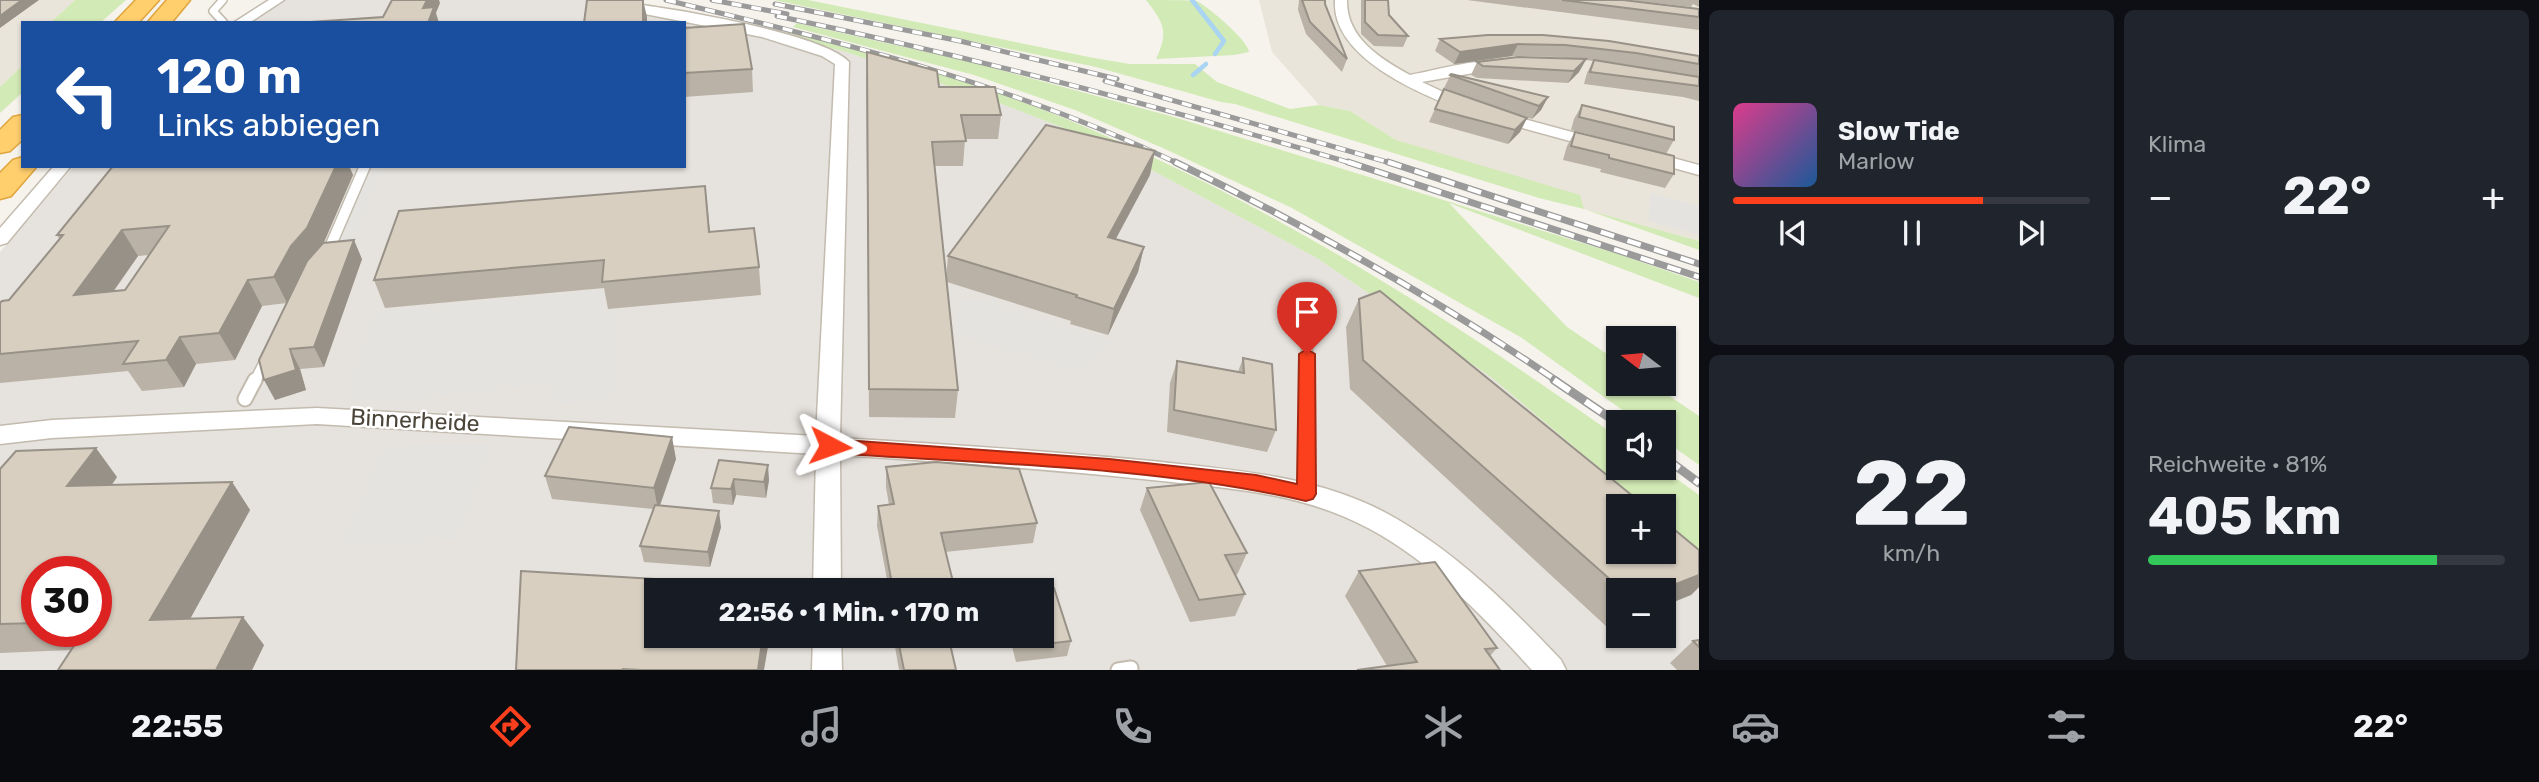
<!DOCTYPE html>
<html lang="de">
<meta charset="utf-8">
<style>
body{margin:0;font-family:Rubik,sans-serif;background:#20242c;color:#f1f3f6;height:100vh;display:flex;flex-direction:column;font-size:26px;white-space:nowrap}
*{box-sizing:border-box;margin:0}
p{font-size:23px;color:#9ea1a6}
.icon{flex:none;width:38px;height:38px;fill:none;stroke:currentColor;stroke-width:2;stroke-linecap:round;stroke-linejoin:round}
.map{position:relative;flex:1;overflow:hidden}
.details{display:flex;flex-direction:column;gap:10px;padding:10px;background:#0d0f14;width:840px}
.details>*{flex:none}
.banner{position:absolute;left:21px;top:21px;width:665px;height:147px;border-radius:0px;box-shadow:0 2px 5px #0004;background:#1a4fa0;color:#fff;overflow:hidden}
.needle{width:46px;rotate:286deg}
.buttons{position:absolute;left:1606px;top:326px;display:grid;gap:14px}
.buttons a{display:grid;place-items:center;width:70px;height:70px;border-radius:0px;background:#171b24;box-shadow:0 2px 5px #0004;font-size:35px}
.speed{position:absolute;left:21px;top:556px;display:flex;gap:14px;font-size:35px;font-weight:700;text-align:center}
.speed>*{display:grid;place-content:center;width:91px;height:91px;border-radius:50%;background:#171b24;box-shadow:0 2px 5px #0004;line-height:1}
.speed .limit{border:10px solid #d22;background:#fff;color:#111}
.pin{position:absolute;display:grid;place-items:center;width:60px;height:60px;color:#fff;margin:-72px -30px;border-radius:50% 50% 50% 0;rotate:-45deg;box-shadow:0 0 7px #0007}
.pin .icon{rotate:45deg}
.me{position:absolute;width:77px;margin:-38px;rotate:94deg;stroke-linejoin:round;filter:drop-shadow(0 0 5px #0008)}
.turn{display:flex;align-items:center;gap:24px;height:147px;padding:0 21px;font-size:32px}
.turn .icon{width:91px;height:91px;stroke-width:2.5}
.turn b{display:block;font-size:49px;line-height:60px}
.big{font-size:52px;font-weight:700;line-height:1.1}
.details .card{flex:1;display:flex;flex-direction:column;justify-content:center;gap:10px;min-width:0;padding:0 24px;border-radius:10px;background:#20242c}
.details .dial{align-items:center;gap:0}
.dial b{font-size:91px;line-height:1}
.song{display:flex;align-items:center;gap:21px}
.cover{width:84px;height:84px;border-radius:10px;background:linear-gradient(135deg,hsl(330 70% 55%),hsl(210 70% 35%))}
.played{height:7px;border-radius:4px;background:linear-gradient(90deg,#fc3f1d 70%,#363941 70%)}
.keys{display:flex;justify-content:space-around;direction:ltr}
.heat{display:flex;justify-content:space-between;align-items:center;font-size:38px;direction:ltr}
.charge{height:10px;border-radius:5px;background:linear-gradient(90deg,#34c759 81%,#363941 0)}
.details .tiles{flex:1;display:grid;gap:10px;grid-template-columns:repeat(2,1fr)}
.trip{position:absolute;left:644px;top:578px;width:410px;height:70px;border-radius:0px;background:#171b24;box-shadow:0 2px 5px #0004;font-weight:700;line-height:70px;text-align:center}
.menu{display:flex;height:112px;justify-content:space-around;align-items:center;background:#090b0e;color:#9ea1a6}
.menu .icon{width:49px;height:49px}
.menu .selected{color:#fc3f1d}
.menu b{font-size:32px;color:#f1f3f6}
main{display:flex;flex:1;min-height:0}
.map>svg:first-child{display:block}
.residential{fill:#eae5da}
.industrial{fill:#e6e2dd;fill-rule:evenodd}
.green{fill:#d2eab5}
.parking{fill:#e5e3e0}
.lines{fill:none;stroke-linecap:round;stroke-linejoin:round}
.stream{stroke:#a9d4f2;stroke-width:4.5}
.lane-far2-casing{stroke:#c2bbae;stroke-width:10}
.lane-far1-casing{stroke:#c2bbae;stroke-width:13}
.lane-casing{stroke:#c2bbae;stroke-width:17}
.street-casing{stroke:#c2bbae;stroke-width:3}
.highway-casing{stroke:#e0a43c;stroke-width:3}
.lane-far2{stroke:#fff;stroke-width:7}
.lane-far1{stroke:#fff;stroke-width:10}
.lane{stroke:#fff;stroke-width:13}
.street{fill:#fff;fill-rule:evenodd}
.highway{fill:#ffcf6e;fill-rule:evenodd}
.rail-far2-casing{stroke:#9a9a9a;stroke-width:5}
.rail-far1-casing{stroke:#9a9a9a;stroke-width:7}
.rail-casing{stroke:#9a9a9a;stroke-width:9}
.rail-far2{stroke:#fff;stroke-width:3.5;stroke-dasharray:10;stroke-linecap:butt}
.rail-far1{stroke:#fff;stroke-width:4.5;stroke-dasharray:14;stroke-linecap:butt}
.rail{stroke:#fff;stroke-width:6;stroke-dasharray:19;stroke-linecap:butt}
.wall{fill:#bab2a6;fill-rule:evenodd}
.shaded-wall{fill:#979187}
.building{fill:#d8cfc1;stroke:#979187;stroke-width:2;fill-rule:evenodd}
.route{fill:#fc3f1d;stroke:#a42913;stroke-width:2}
.labels{text-anchor:middle;stroke-width:5;stroke-linejoin:round;paint-order:stroke}
.street-label{font-size:23px;fill:#4b4439;stroke:#fff}
</style>
<main>
<div class="map">
<svg width="1699" height="670" viewBox="0 0 1699 670">
<rect width="100%" height="100%" fill="#f6f3ec"/>
<!-- residential -->
<g class="residential">
<path d="M0 0H75L50 23H23V65L0 87Z"/>
<path d="M1259 0H1699V241L1584 209 1396 140 1350 111 1319 105 1272 52Z"/>
</g>
<!-- industrial -->
<path class="industrial" d="M280 0H607L843 51 1002 104 1095 140 1317 258 1491 377 1645 506H1619V551L1699 550V670H0V252L74 166H684V23H237ZM37 572H96V632H37ZM656 590H1041V635H656ZM1619 590H1664V635H1619Z"/>
<!-- green -->
<g class="green">
<path d="M75 0H126L100 23H50Z"/>
<path d="M774 0H808L1094 58 1130 64H1195L1217 82 1290 109 1319 105 1350 111 1396 140 1580 195 1584 209 1699 241V250L1584 209 1539 198 1235 104 1221 102 1096 67Z"/>
<path d="M1146 0C1157 0 1187 0 1197 1 1208 7 1248 40 1249 52L1234 55 1156 59C1169 32 1164 23 1146 0Z"/>
<path d="M797 23 971 62 1174 117 1618 254 1699 282V298L1449 203 1567 327 1619 362V383H1650L1699 416V465L1664 440V422H1639L1522 338 1292 208 1165 149 1075 110 974 75 793 27Z"/>
<path d="M788 31C872 53 955 76 1036 107 1245 188 1437 309 1619 438V467H1660L1699 495V550L1664 521V506H1645L1491 377 1317 258 1095 140 1002 104 843 51 782 37Z"/>
<path d="M23 65V92L0 113V87Z"/>
</g>
<!-- parking -->
<g class="parking">
<path d="M369 166H385L352 247 334 250Z"/>
<path d="M1651 193 1699 206V235L1648 221Z"/>
<path d="M605 290 603 311H615V398L551 406 554 384 372 404 355 402 349 382 372 318 377 312Z"/>
<path d="M1000 299 997 305 1115 342 1075 373 957 335 955 300Z"/>
<path d="M384 443 492 444 459 540 339 548Z"/>
</g>
<g class="lines">
<!-- stream -->
<g class="stream">
<path d="M1192 0 1224 41 1215 54"/>
<path d="M1193 75 1206 64"/>
</g>
<!-- lane-far2 casing -->
<g class="lane-far2-casing">
<path id="lane-far2" d="M223 0 213 11 224 23"/>
</g>
<!-- lane-far1 casing -->
<g class="lane-far1-casing">
<g id="lane-far1">
<path d="M327 254 365 166"/>
<path d="M255 381 267 358"/>
<path d="M1307 381V326"/>
</g>
</g>
<!-- lane casing -->
<g class="lane-casing">
<g id="lane">
<path d="M245 399 255 380"/>
<path d="M1306 494 1307 380"/>
<path d="M1118 670 1131 668"/>
</g>
</g>
<!-- street casing -->
<g class="street-casing">
<g id="street">
<path d="M269 0H284L249 23H233Z"/>
<path d="M588 0C634 0 821 31 849 62L840 438C944 444 1048 451 1152 461 1232 470 1316 475 1388 514 1455 551 1509 605 1561 660L1566 670H1532C1484 617 1432 562 1368 528 1301 492 1226 488 1152 480 1048 469 944 462 840 455L841 590H813L816 454 317 424 52 438 0 444V426L52 420 317 408 816 436 835 64 822 56 762 37 594 4Z"/>
<path d="M1335 0H1347C1346 38 1381 59 1410 75 1429 72 1497 53 1509 64L1502 68 1422 82 1475 107 1467 112 1462 110C1418 93 1331 57 1335 0Z"/>
<path d="M1498 112 1605 141 1607 144 1599 149 1493 120 1490 117Z"/>
<path d="M1647 151 1699 165V175L1641 159 1639 156 1641 153Z"/>
<path d="M54 166H71L7 243 0 245V228Z"/>
<path d="M813 635H841L842 670H812Z"/>
</g>
</g>
<!-- highway casing -->
<g class="highway-casing">
<g id="highway">
<path d="M136 0H159L138 23H114Z"/>
<path d="M167 0H190L171 23H147Z"/>
<path d="M23 115V139L10 151 0 153V130L13 117Z"/>
<path d="M23 157V166H37L11 196 0 199V173L13 160Z"/>
</g>
</g>
<!-- lane-far2 -->
<use href="#lane-far2" class="lane-far2"/>
<!-- lane-far1 -->
<use href="#lane-far1" class="lane-far1"/>
<!-- lane -->
<use href="#lane" class="lane"/>
<!-- street -->
<use href="#street" class="street"/>
<!-- highway -->
<use href="#highway" class="highway"/>
<!-- rail-far2 casing -->
<g class="rail-far2-casing">
<g id="rail-far2">
<path d="M666 0C843 42 1014 85 1179 164"/>
<path d="M712 0 787 14"/>
<path d="M775 4 960 41 1117 79"/>
<path d="M777 16C972 57 1163 107 1354 164"/>
<path d="M1105 81 1394 164"/>
</g>
</g>
<!-- rail-far1 casing -->
<g class="rail-far1-casing">
<g id="rail-far1">
<path d="M1175 162C1307 226 1436 298 1557 381"/>
<path d="M1348 162 1699 277"/>
<path d="M1388 162 1699 264"/>
</g>
</g>
<!-- rail casing -->
<g class="rail-casing">
<g id="rail">
<path d="M1554 380 1619 424"/>
<path d="M1664 457 1699 483"/>
</g>
</g>
<!-- rail-far2 -->
<use href="#rail-far2" class="rail-far2"/>
<!-- rail-far1 -->
<use href="#rail-far1" class="rail-far1"/>
<!-- rail -->
<use href="#rail" class="rail"/>
</g>
<!-- wall -->
<g class="wall">
<path d="M1299 0H1325V4L1347 59 1342 72 1306 34 1298 10Z"/>
<path d="M1361 0H1388L1389 15 1408 36 1403 47 1374 46 1361 34Z"/>
<path d="M1467 0H1623L1699 9V30Z"/>
<path d="M1629 0H1699V7L1693 4 1691 7Z"/>
<path d="M684 28 752 69 753 92 684 97Z"/>
<path d="M1488 35 1699 56V101L1683 97 1584 84 1587 73 1593 61 1586 60 1579 72 1568 83 1477 78 1471 75 1477 62 1574 59 1559 57 1512 56 1454 64 1435 51 1440 39ZM1606 62 1629 65 1665 72Z"/>
<path d="M866 74 939 87 1001 115 998 139H965L963 166H935L946 279 948 256 1150 175 1115 239 1144 247 1138 272 1108 335 1070 324 1071 321 947 282 958 390 955 418 869 417Z"/>
<path d="M1451 74 1548 97 1541 110 1532 119 1444 88Z"/>
<path d="M1444 89 1527 118 1520 132 1508 144 1429 122Z"/>
<path d="M1582 105 1674 140 1666 154 1674 174 1665 188 1600 172 1601 169 1563 160 1567 146 1575 132 1650 150 1571 130 1574 119Z"/>
<path d="M113 166H349L353 175 323 243 362 259 324 367 300 369 306 390 275 400 287 303 262 306 235 360 196 364 184 387 142 391 128 371 0 383V303L9 300 59 239 57 235ZM149 255 125 290 114 291 138 256Z"/>
<path d="M705 186 710 232 759 267 761 295 608 309 604 288 385 308 374 280Z"/>
<path d="M1359 299 1699 550V587L1691 595 1664 590H1619V624L1608 628 1350 389 1346 327Z"/>
<path d="M1243 358 1276 430 1267 452 1167 432 1170 383 1177 361 1238 372Z"/>
<path d="M676 459 660 506 721 527 710 567 644 562 640 546 653 509 552 499 545 476Z"/>
<path d="M719 460 769 480 766 498 736 495 733 505 713 503 711 488Z"/>
<path d="M886 467 1037 523 1033 543 945 552 955 590H889L877 526 878 506 889 505 886 487Z"/>
<path d="M0 469 117 477 112 485 232 482 250 510 190 619 264 645 252 670H58L71 650 0 653ZM37 572H96V632H37Z"/>
<path d="M1147 488 1247 553 1237 575H1235L1245 594 1235 616 1190 622 1140 510Z"/>
<path d="M1359 571 1497 648 1490 656 1387 666 1345 596Z"/>
<path d="M893 635H948L956 670H899Z"/>
<path d="M1009 635H1041L1071 641 1067 656 1016 662Z"/>
<path d="M1699 640V670H1677L1670 663 1693 641Z"/>
</g>
<!-- shaded-wall -->
<g class="shaded-wall">
<path d="M22 0H39L0 28V16Z"/>
<path d="M427 0H439L440 3 436 13 439 23H428L423 8Z"/>
<path d="M643 0 647 17V23H643Z"/>
<path d="M1518 44 1512 56 1454 64 1460 52Z"/>
<path d="M1586 59 1579 72 1568 83 1574 71Z"/>
<path d="M1548 97 1541 110 1532 119 1539 106Z"/>
<path d="M1527 118 1520 132 1508 144 1515 130Z"/>
<path d="M1155 151 1150 175 1103 263 1108 237Z"/>
<path d="M336 166H349L353 175 319 254 287 303 274 277Z"/>
<path d="M705 186 708 212 712 259 709 232Z"/>
<path d="M122 230 138 256 92 321 74 295Z"/>
<path d="M354 240 362 259 324 367 314 347Z"/>
<path d="M1144 247 1138 272 1108 335 1114 309Z"/>
<path d="M248 280 262 306 235 360 219 333Z"/>
<path d="M180 337 196 364 184 387 166 360Z"/>
<path d="M290 349 300 369 306 390 275 400 264 380Z"/>
<path d="M672 437 676 459 658 510 654 488Z"/>
<path d="M96 448 117 477 90 515 67 486Z"/>
<path d="M768 465 769 480 766 498 764 482Z"/>
<path d="M734 479 736 495 733 505 731 489Z"/>
<path d="M232 482 250 510 174 648 150 620Z"/>
<path d="M719 511 721 527 710 567 708 552Z"/>
<path d="M1699 575V587L1691 595 1664 606V590H1661Z"/>
<path d="M243 617 264 645 252 670H216Z"/>
<path d="M1619 617V624L1608 628Z"/>
<path d="M763 635H770L764 670H758Z"/>
</g>
<!-- building -->
<g class="building">
<path d="M0 0H22L0 16Z"/>
<path d="M392 0H427L423 8 434 7 428 23H310L311 22 383 17Z"/>
<path d="M587 0H643V23H584Z"/>
<path d="M1302 0H1325V4L1347 59 1310 22Z"/>
<path d="M1365 0H1388L1389 15 1408 36 1378 35 1365 22Z"/>
<path d="M1562 0H1623L1699 9V17Z"/>
<path d="M744 24 752 69 684 73V28Z"/>
<path d="M1488 35H1543L1609 41 1699 56V64L1636 53 1565 45 1518 44 1460 52 1440 39Z"/>
<path d="M867 52 937 71 939 87H995L1001 115H961L966 141 932 142 958 390 869 389Z"/>
<path d="M1518 57 1586 59 1574 71 1483 66 1477 62Z"/>
<path d="M1594 60 1699 77V86L1590 72Z"/>
<path d="M1451 74 1548 97 1539 106 1450 75Z"/>
<path d="M1444 89 1527 118 1515 130 1435 109Z"/>
<path d="M1582 105 1674 127V140L1579 117Z"/>
<path d="M1046 125 1155 151 1108 237 1144 247 1114 309 1076 297 1077 295 948 256Z"/>
<path d="M1575 132 1674 156V174L1609 158V155L1571 146Z"/>
<path d="M113 166H336L307 228 291 246 274 277 248 280 219 333 180 337 166 360 123 364 138 341 0 354V303L2 301 9 300 63 235H57ZM169 226 125 290 74 295 122 230Z"/>
<path d="M705 186 709 232 754 228 759 267 602 282 604 260 374 280 399 211Z"/>
<path d="M354 240 314 347 290 349 296 370 264 380 259 360 307 261 323 243Z"/>
<path d="M1380 291 1645 506H1619V551H1664V521L1699 550V575L1661 590H1622L1363 360 1359 299Z"/>
<path d="M1243 358 1272 364 1276 430 1174 410 1177 361 1244 373Z"/>
<path d="M569 427 672 437 654 488 545 476Z"/>
<path d="M96 448 67 486 232 482 150 620 243 617 216 670H58L83 632H96V572H37V623L0 624V469L16 451Z"/>
<path d="M719 460 768 465 764 482 734 479 731 489 711 488Z"/>
<path d="M936 462 1019 469 1037 523 941 533 955 590H893L878 506 894 504 886 467Z"/>
<path d="M1209 482 1247 553 1225 555 1245 594 1199 600 1147 488Z"/>
<path d="M655 505 719 511 708 552 640 546Z"/>
<path d="M1435 562 1497 648 1485 649 1500 670H1357L1417 662 1359 571Z"/>
<path d="M521 571 771 586 770 590H656V635H763L758 670H641L623 669V670H516Z"/>
<path d="M1054 588 1071 641 1020 647 1016 635H1041V590H1040Z"/>
<path d="M897 635H948L956 670H904Z"/>
<path d="M1699 640V647L1693 641Z"/>
</g>
<!-- route -->
<path class="route" d="M1307 349 1315 354 1316 494 1313 499 1306 501C1156 466 985 464 830 453L823 451 821 446 823 441 830 439 1109 459 1256 475 1297 484 1299 354Z"/>
<g class="labels">
<!-- street labels -->
<g class="street-label">
<text transform="translate(415 420) rotate(3)" y="8">Binnerheide</text>
</g>
</g>
</svg>
<div class="buttons">
<a><svg class="needle" viewBox="-14 -14 28 28"><path d="M0-13l5 13h-10z" fill="#e53935"/><path d="M0 13l5-13h-10z" fill="#9ea1a6"/></svg></a>
<a><svg class="icon" aria-label="sound" viewBox="0 0 24 24"><path d="M4 9h4l5-4v14l-5-4H4zM17 9q2 3 0 6"/></svg></a>
<a>+</a>
<a>−</a>
</div>
<div class="speed"><div class="limit">30</div></div>
<div class="pin" style="left:1307px;top:354px;background:#d93025"><svg class="icon" aria-label="arrive" viewBox="0 0 24 24"><path d="M6 21V4h12l-3 4 3 4H6"/></svg></div>
<svg class="me" style="left:830px;top:446px" viewBox="-20 -20 40 40"><path d="M0-17L14 15 0 8-14 15z" fill="#fc3f1d" stroke="#fff" stroke-width="4"/></svg>
<div class="trip">22:56 · 1 Min. · 170 m</div>
<div class="banner">
<div class="turn"><svg class="icon" aria-label="left" viewBox="0 0 24 24"><path d="M17 20v-9H6M10 6l-5 5 5 5"/></svg><div><b>120 m</b>Links abbiegen</div></div>
</div>
</div>
<section class="details">
<div class="tiles">
<div class="card">
<div class="song"><i class="cover"></i><div><b>Slow Tide</b><p>Marlow</p></div></div>
<div class="played"></div>
<div class="keys"><svg class="icon" aria-label="previous" viewBox="0 0 24 24"><path d="M18 5L8 12l10 7zM5 5v14"/></svg><svg class="icon" aria-label="pause" viewBox="0 0 24 24"><path d="M8 5v14M16 5v14"/></svg><svg class="icon" aria-label="next" viewBox="0 0 24 24"><path d="M6 5l10 7-10 7zM19 5v14"/></svg></div>
</div>
<div class="card"><p>Klima</p>
<div class="heat"><a>−</a><b class="big">22°</b><a>+</a></div>
</div>
<div class="card dial"><b>22</b><p>km/h</p></div>
<div class="card"><p>Reichweite · 81%</p><b class="big">405 km</b><div class="charge"></div></div>
</div>
</section>
</main>
<nav class="menu">
<b>22:55</b>
<svg class="icon selected" aria-label="directions" viewBox="0 0 24 24"><path d="M12 3l9 9-9 9-9-9zM9 14v-3h6M13 9l2 2-2 2"/></svg>
<svg class="icon" aria-label="music" viewBox="0 0 24 24"><path d="M9 18V5l10-2v13"/><circle cx="6" cy="18" r="3"/><circle cx="16" cy="16" r="3"/></svg>
<svg class="icon" aria-label="phone" viewBox="0 0 24 24"><path d="M5 4h4l2 5-3 2q2 4 5 5l2-3 5 2v4C11 20 4 13 5 4z"/></svg>
<svg class="icon" aria-label="climate" viewBox="0 0 24 24"><path d="M12 3v18M4 7l16 10M4 17L20 7"/></svg>
<svg class="icon" aria-label="car" viewBox="0 0 24 24"><path d="M5 17H2v-5l4-1 3-4h7l3 4 3 1v5h-3M9 17h6M6 11h13"/><circle cx="7" cy="17" r="2"/><circle cx="17" cy="17" r="2"/></svg>
<svg class="icon" aria-label="filters" viewBox="0 0 24 24"><path d="M4 7h16M4 17h16"/><circle cx="9" cy="7" r="2"/><circle cx="15" cy="17" r="2"/></svg>
<b>22°</b>
</nav>
